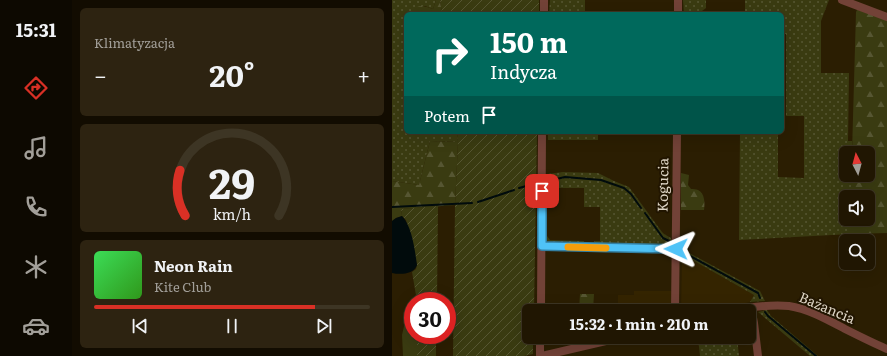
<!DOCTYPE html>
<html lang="pl">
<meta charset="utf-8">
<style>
body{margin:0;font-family:Literata,serif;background:#2d2311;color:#f1f3f6;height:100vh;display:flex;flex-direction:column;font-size:15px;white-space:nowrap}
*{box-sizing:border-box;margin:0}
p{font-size:13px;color:#a29f99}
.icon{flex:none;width:22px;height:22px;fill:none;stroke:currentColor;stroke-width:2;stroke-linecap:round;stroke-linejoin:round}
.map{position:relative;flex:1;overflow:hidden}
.drawer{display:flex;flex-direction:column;gap:8px;padding:8px;background:#120c01;width:320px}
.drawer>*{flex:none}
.hud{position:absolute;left:12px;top:12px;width:380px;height:122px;border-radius:6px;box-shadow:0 4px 16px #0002,0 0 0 1px #3d3524;background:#00695c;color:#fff;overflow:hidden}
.needle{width:26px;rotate:354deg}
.buttons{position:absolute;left:447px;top:146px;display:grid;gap:8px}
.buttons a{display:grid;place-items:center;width:36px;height:36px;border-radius:6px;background:#201602;box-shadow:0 4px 16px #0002,0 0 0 1px #3d3524;font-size:20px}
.speed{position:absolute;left:12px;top:292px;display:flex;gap:8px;font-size:20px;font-weight:700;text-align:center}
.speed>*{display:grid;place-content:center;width:52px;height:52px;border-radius:50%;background:#201602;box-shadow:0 4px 16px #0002,0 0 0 1px #3d3524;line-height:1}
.speed .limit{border:6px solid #d22;background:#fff;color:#111}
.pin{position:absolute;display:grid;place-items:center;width:34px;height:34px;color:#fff;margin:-17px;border-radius:8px;box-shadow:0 2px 6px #0006}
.me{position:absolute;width:44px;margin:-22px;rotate:271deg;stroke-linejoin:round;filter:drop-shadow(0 0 3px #0008)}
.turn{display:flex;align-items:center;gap:14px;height:84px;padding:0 20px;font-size:18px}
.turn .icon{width:52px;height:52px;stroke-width:2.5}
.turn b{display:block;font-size:28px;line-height:34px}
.then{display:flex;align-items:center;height:38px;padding:0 20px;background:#0003;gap:8px;font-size:15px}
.big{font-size:30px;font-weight:700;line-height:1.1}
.drawer .card{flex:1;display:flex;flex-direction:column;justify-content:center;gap:6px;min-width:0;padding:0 14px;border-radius:6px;background:#2d2311}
.drawer .dial{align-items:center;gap:0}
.dial svg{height:104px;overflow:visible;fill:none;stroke:#3d3524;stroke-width:7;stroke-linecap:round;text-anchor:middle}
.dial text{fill:#f1f3f6;stroke:none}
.song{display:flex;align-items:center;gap:12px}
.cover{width:48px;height:48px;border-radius:6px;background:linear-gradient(135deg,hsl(130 70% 55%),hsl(110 70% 35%))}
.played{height:4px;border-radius:2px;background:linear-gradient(90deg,#d93025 80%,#3d3524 80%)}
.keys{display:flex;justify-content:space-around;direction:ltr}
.heat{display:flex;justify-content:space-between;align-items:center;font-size:22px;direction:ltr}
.trip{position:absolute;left:130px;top:304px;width:234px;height:40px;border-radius:6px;background:#201602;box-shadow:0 4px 16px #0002,0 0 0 1px #3d3524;font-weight:700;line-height:40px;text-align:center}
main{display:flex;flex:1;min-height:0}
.tabs{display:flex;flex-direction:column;width:72px;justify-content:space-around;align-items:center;background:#0d0901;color:#a29f99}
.tabs .icon{width:28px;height:28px}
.tabs .current{color:#d93025}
.tabs b{font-size:18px;color:#f1f3f6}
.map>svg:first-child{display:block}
.built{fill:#342400}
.grass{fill:url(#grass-dots)}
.forest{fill:url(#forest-firs)}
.park{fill:#3a3b11}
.garden{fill:url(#garden-furrows)}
.water{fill:#010b0c}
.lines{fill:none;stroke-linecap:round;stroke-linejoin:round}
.stream{stroke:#010b0c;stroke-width:2}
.minor{stroke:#724237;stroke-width:8}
.route-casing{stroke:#337fa1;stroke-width:10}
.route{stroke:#4fc3f7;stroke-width:7}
.slow{stroke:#f59e0b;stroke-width:7}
.labels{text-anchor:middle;stroke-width:4;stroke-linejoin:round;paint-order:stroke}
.street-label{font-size:14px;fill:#dcd3c3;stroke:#211500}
</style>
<main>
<nav class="tabs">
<b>15:31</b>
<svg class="icon current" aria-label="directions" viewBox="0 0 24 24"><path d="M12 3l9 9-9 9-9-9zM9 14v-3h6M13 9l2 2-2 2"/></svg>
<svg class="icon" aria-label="music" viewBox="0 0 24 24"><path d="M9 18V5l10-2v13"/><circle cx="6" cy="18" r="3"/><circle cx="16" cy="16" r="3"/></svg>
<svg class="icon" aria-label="phone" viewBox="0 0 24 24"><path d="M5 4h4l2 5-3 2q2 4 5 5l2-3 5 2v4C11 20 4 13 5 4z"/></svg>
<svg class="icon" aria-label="climate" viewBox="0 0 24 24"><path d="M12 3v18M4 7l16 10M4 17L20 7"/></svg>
<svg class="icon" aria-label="car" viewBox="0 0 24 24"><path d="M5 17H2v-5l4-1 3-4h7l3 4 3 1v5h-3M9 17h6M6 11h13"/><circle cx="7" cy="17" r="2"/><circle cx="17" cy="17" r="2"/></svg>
</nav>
<section class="drawer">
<div class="card"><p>Klimatyzacja</p>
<div class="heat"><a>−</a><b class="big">20°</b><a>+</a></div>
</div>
<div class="card dial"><svg viewBox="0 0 100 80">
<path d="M14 69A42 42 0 1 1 86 69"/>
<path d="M14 69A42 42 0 0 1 10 34" stroke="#d93025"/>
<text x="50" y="56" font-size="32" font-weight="700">29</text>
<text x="50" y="72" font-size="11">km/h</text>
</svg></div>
<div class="card">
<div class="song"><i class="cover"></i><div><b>Neon Rain</b><p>Kite Club</p></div></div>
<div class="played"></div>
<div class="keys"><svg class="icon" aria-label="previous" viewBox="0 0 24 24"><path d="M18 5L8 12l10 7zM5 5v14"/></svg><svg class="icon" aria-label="pause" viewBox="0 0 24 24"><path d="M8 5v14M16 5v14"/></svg><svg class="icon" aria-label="next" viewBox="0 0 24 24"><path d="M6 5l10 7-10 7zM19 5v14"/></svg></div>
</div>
</section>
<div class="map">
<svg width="495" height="356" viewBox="0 0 495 356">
<defs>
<pattern id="grass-dots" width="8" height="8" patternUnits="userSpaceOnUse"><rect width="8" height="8" fill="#3a3b11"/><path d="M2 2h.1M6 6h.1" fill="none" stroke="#565632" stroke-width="1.8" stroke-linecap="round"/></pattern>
<pattern id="forest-firs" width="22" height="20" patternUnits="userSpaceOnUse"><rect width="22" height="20" fill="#3a3b11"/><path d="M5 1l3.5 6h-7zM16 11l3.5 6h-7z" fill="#565632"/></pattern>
<pattern id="garden-furrows" width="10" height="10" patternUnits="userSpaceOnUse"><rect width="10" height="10" fill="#3a3b11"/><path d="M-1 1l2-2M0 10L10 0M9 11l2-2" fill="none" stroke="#565632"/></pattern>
</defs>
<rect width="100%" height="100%" fill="#2b1e02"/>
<!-- built -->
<g class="built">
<path d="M290 254 362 295 358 302 318 311H289Z"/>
<path d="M242 291H279V311H226V295H242Z"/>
</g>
<!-- grass -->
<g class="grass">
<path d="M0 0H44L41 9 33 6 20 12V14H14V132H65L66 142 38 141 27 185 0 181Z"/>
<path d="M158 0H193V14H157Z"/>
<path d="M291 0H314V8L306 14H292Z"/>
<path d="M353 0H437L429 21V73H457L456 141H460V153H454V175H459V197H454V219H459V234L347 240 348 132H386V177L412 178V116H394V34H390V14H353Z"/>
<rect x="156" y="132" width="50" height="8"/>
<path d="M171 172 206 173 222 181 237 187 270 232 272 234 279 238V245H277L204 244 202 241H208V207H192V188H155V174Z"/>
<path d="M153 225H155V236L158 240 192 241V244L153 243Z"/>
<path d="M288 248 368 291 373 301 358 302 362 295 288 253Z"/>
<path d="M375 310 379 316 426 356H418L366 312Z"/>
<path d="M306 337H345L347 356H308Z"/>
</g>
<!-- forest -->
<g class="forest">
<path d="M44 0H48L50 14H20C22 3 33 6 41 9Z"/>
<path d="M466 8 495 20V233L459 234V219H476V197H459V175H476V153H460L464 12Z"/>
<path d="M38 141 66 142 63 205 9 209 10 216 4 218 0 221V181L27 185Z"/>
<path d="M289 173 297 175 296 185 299 189C301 189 304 189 306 190 313 193 313 204 312 210H289Z"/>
<path d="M188 294H202L201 311H187Z"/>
</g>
<!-- park -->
<path class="park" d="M16 321H21V335H25V356H11L10 335 13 322Z"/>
<!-- garden -->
<g class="garden">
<path d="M48 0H147V14H50Z"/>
<path d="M65 132H145L142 311H137V337H141V354L132 356H61L63 205 66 142Z"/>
<path d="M46 206 45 301H25L20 272 24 269 25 265 14 220 10 216 9 209Z"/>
<rect x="25" y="335" width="19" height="21"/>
</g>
<!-- water -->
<path class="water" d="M10 216C20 226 23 251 25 265 22 274 9 275 0 273V221L4 218Z"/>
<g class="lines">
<!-- stream -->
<g class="stream">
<path d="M156 181 173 177 209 180 232 188 239 194 249 208"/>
<path d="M127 188 142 184"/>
<path d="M86 202 122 190"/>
<path d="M0 207 80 203"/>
<path d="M253 213 271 238 277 241"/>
<path d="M289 251 366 293 368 298"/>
<path d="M373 312 376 316 424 356"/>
</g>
<!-- minor -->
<g class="minor">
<path d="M450 0 495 17"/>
<path d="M152 14V0"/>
<path d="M286 14V0"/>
<path d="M149 246 284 249"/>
<path d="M359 307 362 323 366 356"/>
<path d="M149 311 150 132"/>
<path d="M283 311 285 132"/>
<path d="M338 311C358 307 377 304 397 306 417 309 436 320 453 329 467 336 481 343 495 349"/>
<path d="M148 356V337"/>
<path d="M150 356 231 337"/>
</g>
</g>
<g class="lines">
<!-- route casing -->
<g class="route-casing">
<path id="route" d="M150 191V246L284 249"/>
</g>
<!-- route -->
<use href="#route" class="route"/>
<!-- slow -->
<path class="slow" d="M176 247 214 248"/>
</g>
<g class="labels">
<!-- street labels -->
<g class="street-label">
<text transform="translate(271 185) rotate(-89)" y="5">Kogucia</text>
<text transform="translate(435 308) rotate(23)" y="5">Bażancia</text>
</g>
</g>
</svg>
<div class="buttons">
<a><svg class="needle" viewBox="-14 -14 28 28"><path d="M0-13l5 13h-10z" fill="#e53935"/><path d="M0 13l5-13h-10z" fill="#a29f99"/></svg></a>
<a><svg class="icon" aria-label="sound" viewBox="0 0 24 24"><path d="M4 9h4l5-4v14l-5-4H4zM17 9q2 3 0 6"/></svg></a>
<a><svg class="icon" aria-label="search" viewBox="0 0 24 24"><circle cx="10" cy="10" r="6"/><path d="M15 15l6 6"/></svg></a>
</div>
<div class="speed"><div class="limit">30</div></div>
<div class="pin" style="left:150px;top:191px;background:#d93025"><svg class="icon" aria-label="arrive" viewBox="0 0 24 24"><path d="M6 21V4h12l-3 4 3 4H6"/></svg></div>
<svg class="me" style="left:284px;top:249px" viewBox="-20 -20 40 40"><path d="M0-17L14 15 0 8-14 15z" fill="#4fc3f7" stroke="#fff" stroke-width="4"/></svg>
<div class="trip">15:32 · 1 min · 210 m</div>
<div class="hud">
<div class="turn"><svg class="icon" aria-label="right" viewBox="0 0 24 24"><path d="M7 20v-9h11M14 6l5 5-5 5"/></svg><div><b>150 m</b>Indycza</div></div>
<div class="then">Potem<svg class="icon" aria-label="arrive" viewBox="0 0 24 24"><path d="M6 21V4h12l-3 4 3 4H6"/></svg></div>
</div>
</div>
</main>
